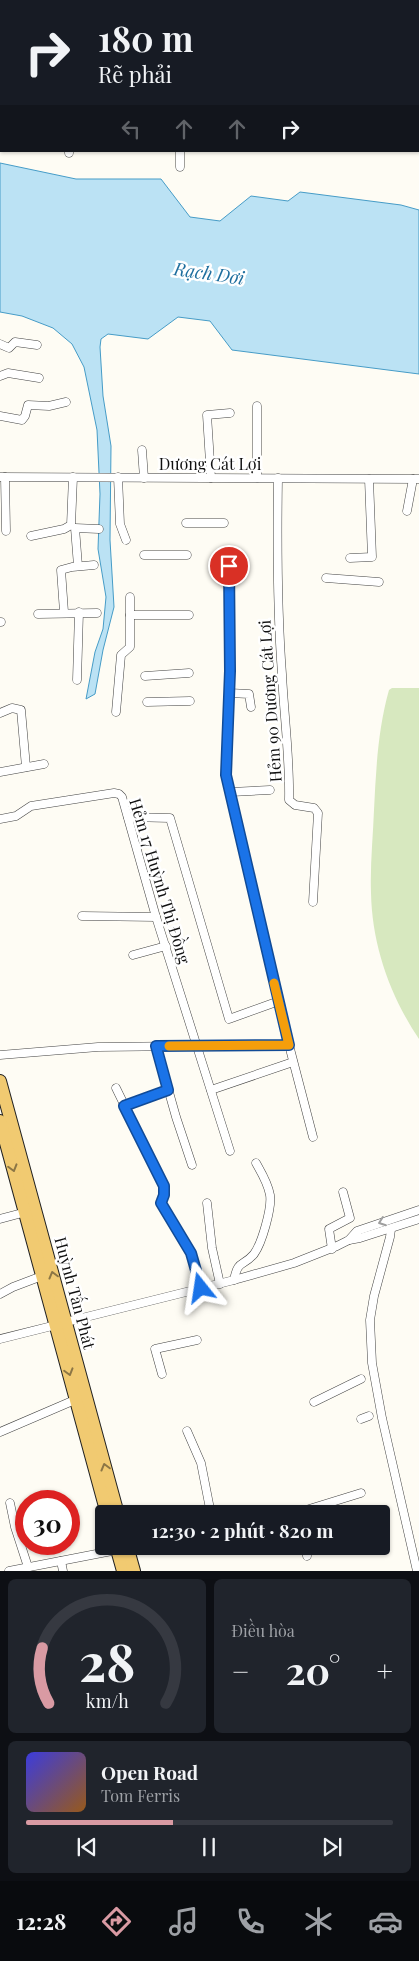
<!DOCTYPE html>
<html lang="vi">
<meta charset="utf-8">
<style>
body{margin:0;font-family:"Playfair Display",serif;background:#20242c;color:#f1f3f6;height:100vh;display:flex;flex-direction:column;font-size:19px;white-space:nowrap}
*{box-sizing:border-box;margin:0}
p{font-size:16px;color:#9ea1a6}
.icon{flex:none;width:28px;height:28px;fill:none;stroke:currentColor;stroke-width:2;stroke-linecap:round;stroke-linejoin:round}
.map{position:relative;height:1571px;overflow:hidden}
.details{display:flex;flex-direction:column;gap:8px;padding:8px;background:#0d0f14;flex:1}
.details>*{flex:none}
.top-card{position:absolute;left:0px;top:0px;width:420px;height:152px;box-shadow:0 1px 4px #0004;background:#171b24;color:#f1f3f6;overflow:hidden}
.speed{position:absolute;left:15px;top:1490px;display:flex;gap:10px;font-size:25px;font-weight:700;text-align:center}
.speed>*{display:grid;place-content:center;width:65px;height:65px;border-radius:50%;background:#171b24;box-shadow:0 1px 4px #0004;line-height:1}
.speed .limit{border:8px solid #d22;background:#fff;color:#111}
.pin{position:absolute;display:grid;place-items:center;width:42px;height:42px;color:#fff;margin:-21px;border:2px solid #fff;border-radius:50%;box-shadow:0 1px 5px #0007}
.me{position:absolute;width:55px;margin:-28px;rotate:345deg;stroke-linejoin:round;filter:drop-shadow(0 0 4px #0008)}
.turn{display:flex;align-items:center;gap:18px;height:105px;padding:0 15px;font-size:22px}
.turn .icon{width:65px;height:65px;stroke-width:2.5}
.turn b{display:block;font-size:35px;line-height:42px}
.lanes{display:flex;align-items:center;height:48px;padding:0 15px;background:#0003;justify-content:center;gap:25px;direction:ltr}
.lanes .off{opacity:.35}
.big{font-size:38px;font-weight:700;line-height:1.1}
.details .widget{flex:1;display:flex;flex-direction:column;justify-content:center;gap:8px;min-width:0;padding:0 18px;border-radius:8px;background:#20242c}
.details .dial{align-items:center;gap:0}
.dial svg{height:130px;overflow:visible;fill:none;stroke:#363941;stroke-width:7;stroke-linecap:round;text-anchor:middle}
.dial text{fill:#f1f3f6;stroke:none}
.song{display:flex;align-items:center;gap:15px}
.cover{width:60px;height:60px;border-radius:8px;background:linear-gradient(135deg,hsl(240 70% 55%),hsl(30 70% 35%))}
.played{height:5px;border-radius:2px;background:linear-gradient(90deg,#d99aa3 40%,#363941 40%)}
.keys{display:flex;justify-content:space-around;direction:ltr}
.heat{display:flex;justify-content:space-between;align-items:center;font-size:28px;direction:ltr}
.details .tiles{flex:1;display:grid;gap:8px;grid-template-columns:1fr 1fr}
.widget:last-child{grid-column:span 2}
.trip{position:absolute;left:95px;top:1505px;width:295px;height:50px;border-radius:5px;background:#171b24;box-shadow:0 1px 4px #0004;font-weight:700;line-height:50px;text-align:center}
.tabs{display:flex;height:80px;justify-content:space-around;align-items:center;background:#090b0e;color:#9ea1a6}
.tabs .icon{width:35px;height:35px}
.tabs .selected{color:#d99aa3}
.tabs b{font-size:22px;color:#f1f3f6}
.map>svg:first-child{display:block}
.green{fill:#d7e8bf}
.water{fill:#bbe2f4;stroke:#469cc7}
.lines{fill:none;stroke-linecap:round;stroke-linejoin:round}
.street-casing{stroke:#434343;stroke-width:9}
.secondary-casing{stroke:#323232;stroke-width:13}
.primary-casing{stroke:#212121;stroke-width:14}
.street{stroke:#fff;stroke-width:8}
.secondary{stroke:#fbeeb3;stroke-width:11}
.primary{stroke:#f1ca71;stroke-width:12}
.oneway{stroke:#8c7645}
.oneway2{stroke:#9f9f9f}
.route-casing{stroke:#114b97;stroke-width:12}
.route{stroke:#1a73e8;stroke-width:9}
.slow{stroke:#f59e0b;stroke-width:9}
.labels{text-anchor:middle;stroke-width:5;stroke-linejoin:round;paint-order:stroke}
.street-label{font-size:16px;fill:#101010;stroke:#fff}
.water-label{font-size:18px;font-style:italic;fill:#1e6e9e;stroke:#fff}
</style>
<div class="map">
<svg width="419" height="1571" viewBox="0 0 419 1571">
<rect width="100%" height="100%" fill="#fefcf4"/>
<!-- green -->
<path class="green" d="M392 688H419V1039C390 996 372 945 371 893 370 865 373 837 374 810 376 769 378 729 389 690Z"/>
<!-- water -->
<path class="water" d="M0 163 76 179H161L190 217 220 221 251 196 288 201 300 192 401 205 419 210V374L232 350 210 321 178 317 148 339 108 334 101 339 100 347 103 396 111 446 110 540 114 607 103 650 95 694 86 699 95 652 103 629 106 597 98 549 100 494 97 430 84 367 72 344 53 328 22 316 0 312Z"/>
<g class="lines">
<!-- street casing -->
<g class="street-casing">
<g id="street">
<path d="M7 1V0"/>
<path d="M404 1V0"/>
<path d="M69 153V151"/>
<path d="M180 167V151"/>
<path d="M0 344 9 348 15 342 37 345"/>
<path d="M0 376 8 373 39 378"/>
<path d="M0 416 22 420 25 416 28 405 49 406 66 402"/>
<path d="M142 450 144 478"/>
<path d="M0 477 419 479"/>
<path d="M5 477 6 531"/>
<path d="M118 477 120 524 126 540"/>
<path d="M211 478 207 415 230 413"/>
<path d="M257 478V406"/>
<path d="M278 478C277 544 277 609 282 674 284 716 290 758 289 800L295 805 314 808 318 813 313 902"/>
<path d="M407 511 413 479"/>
<path d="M186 523H224"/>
<path d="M31 536 64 529 71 525 73 477"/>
<path d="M144 555H187"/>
<path d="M350 558 372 557 369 479"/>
<path d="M78 566 75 528 99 529"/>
<path d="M229 567 230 671 226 775 289 1045 313 1137"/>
<path d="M326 578 379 582"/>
<path d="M64 612 61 570 72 567 94 565"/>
<path d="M38 614 97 613"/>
<path d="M130 615H189"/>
<path d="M0 622H1"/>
<path d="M145 676 189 673"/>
<path d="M77 680 79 612"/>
<path d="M230 693 249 694 251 707"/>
<path d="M147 702 190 701"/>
<path d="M116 712 121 655 130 647V597"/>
<path d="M0 713 12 708 21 710 26 767"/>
<path d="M0 772 44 764"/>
<path d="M231 792 270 790"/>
<path d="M128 817 170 818 229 1019 279 1001"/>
<path d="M0 819 16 816 31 806 114 793 119 794 122 797 156 917 230 1151"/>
<path d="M82 916 156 917"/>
<path d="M133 955 166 946"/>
<path d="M156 1046 176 1117 192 1165"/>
<path d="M0 1055 98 1047 289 1045"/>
<path d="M116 1088 164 1186V1195L161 1203 191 1253 201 1288"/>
<path d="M211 1090 293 1062"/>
<path d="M124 1106 168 1091"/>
<path d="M207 1203 212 1248 220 1284"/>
<path d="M0 1219 26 1212"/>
<path d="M391 1229 390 1237 374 1296 370 1320 372 1363 382 1418 417 1571"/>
<path d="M349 1240 360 1238 419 1219"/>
<path d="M332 1249 329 1229 350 1218 343 1192"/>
<path d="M234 1280C238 1259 243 1267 254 1254 262 1243 272 1208 270 1195 268 1183 261 1172 256 1163"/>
<path d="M0 1294 13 1287 42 1276"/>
<path d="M66 1322 234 1280 294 1263 337 1246 349 1240 357 1231 419 1210"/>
<path d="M0 1339 56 1325"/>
<path d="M162 1374 155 1349 197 1340"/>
<path d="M314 1402 361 1379"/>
<path d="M361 1419 369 1416"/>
<path d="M187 1431 201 1463 211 1514"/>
<path d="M0 1432 77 1399"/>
<path d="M10 1503 15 1527 28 1567"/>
<path d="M293 1514 361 1493"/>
<path d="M306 1546 307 1556"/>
<path d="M61 1561 63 1571"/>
<path d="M9 1571 117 1550"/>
</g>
</g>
<!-- secondary casing -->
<g class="secondary-casing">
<path id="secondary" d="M0 8H1"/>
</g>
<!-- primary casing -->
<g class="primary-casing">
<g id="primary">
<path d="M0 1081 118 1514"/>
<path d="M0 1121 107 1514"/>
<path d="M116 1546 123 1571"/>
<path d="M127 1546 134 1571"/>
</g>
</g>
<!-- street -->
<use href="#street" class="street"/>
<!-- secondary -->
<use href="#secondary" class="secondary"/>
<!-- primary -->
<use href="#primary" class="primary"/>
</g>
<!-- one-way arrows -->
<defs><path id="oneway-chevron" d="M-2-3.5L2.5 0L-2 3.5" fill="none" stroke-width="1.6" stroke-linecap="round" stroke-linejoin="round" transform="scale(1.25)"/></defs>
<g class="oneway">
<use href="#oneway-chevron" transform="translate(13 1168) rotate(74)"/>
<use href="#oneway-chevron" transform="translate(53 1275) rotate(-105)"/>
<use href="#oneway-chevron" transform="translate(69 1372) rotate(74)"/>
<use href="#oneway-chevron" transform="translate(105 1467) rotate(-105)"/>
</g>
<use class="oneway2" href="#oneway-chevron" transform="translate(382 1222) rotate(160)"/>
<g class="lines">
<!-- route casing -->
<g class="route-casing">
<path id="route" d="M201 1288 191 1253 161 1203 164 1195V1186L124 1106 168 1090 156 1046 289 1045 226 775 230 671 229 566"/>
</g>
<!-- route -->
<use href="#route" class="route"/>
<!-- slow -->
<path class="slow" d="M169 1046 289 1045 274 983"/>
</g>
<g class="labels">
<!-- street labels -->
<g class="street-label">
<text x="210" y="470">Dương Cát Lợi</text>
<text transform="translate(270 701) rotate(-94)" y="6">Hẻm 90 Dương Cát Lợi</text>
<text transform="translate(160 881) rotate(73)" y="6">Hẻm 17 Huỳnh Thị Đồng</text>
<text transform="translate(75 1293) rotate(75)" y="6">Huỳnh Tấn Phát</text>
</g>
<!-- water labels -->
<g class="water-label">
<text transform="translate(209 274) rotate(8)" y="6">Rạch Dơi</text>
</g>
</g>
</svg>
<div class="speed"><div class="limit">30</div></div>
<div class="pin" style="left:229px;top:566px;background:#d93025"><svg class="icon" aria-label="arrive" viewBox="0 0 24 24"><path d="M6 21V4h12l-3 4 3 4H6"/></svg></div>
<svg class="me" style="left:201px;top:1288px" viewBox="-20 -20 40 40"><path d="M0-17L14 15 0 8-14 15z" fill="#1a73e8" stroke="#fff" stroke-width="4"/></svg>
<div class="trip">12:30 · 2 phút · 820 m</div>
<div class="top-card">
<div class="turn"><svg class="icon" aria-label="right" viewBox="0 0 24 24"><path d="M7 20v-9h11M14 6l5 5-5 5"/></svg><div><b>180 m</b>Rẽ phải</div></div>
<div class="lanes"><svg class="icon off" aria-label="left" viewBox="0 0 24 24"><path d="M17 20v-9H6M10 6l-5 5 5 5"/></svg><svg class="icon off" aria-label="ahead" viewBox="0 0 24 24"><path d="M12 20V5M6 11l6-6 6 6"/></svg><svg class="icon off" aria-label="ahead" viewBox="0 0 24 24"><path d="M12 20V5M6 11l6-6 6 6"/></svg><svg class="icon" aria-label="right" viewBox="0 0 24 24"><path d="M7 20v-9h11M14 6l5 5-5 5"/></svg></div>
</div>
</div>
<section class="details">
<div class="tiles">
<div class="widget dial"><svg viewBox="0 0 100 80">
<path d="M14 69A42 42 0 1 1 86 69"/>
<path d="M14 69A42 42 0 0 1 10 35" stroke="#d99aa3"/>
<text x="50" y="56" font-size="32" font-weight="700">28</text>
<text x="50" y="72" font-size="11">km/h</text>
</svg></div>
<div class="widget"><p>Điều hòa</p>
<div class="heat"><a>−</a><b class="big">20°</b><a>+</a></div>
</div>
<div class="widget">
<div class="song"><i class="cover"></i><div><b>Open Road</b><p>Tom Ferris</p></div></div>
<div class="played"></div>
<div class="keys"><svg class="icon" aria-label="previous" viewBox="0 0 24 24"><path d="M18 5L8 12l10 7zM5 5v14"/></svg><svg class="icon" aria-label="pause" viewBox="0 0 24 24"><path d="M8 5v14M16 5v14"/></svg><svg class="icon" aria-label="next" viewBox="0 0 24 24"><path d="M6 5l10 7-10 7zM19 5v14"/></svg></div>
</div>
</div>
</section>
<nav class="tabs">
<b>12:28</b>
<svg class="icon selected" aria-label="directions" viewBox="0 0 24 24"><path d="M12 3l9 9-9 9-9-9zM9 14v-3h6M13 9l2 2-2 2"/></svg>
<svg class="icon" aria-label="music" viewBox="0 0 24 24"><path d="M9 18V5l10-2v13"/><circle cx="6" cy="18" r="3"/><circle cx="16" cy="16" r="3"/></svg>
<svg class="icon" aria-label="phone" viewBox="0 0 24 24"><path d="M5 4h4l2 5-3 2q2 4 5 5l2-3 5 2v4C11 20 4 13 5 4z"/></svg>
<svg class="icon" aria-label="climate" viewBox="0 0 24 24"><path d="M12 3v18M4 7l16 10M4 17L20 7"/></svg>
<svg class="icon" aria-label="car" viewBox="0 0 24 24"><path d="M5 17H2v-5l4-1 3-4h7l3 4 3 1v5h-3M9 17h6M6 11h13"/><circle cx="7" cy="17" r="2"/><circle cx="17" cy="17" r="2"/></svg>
</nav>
